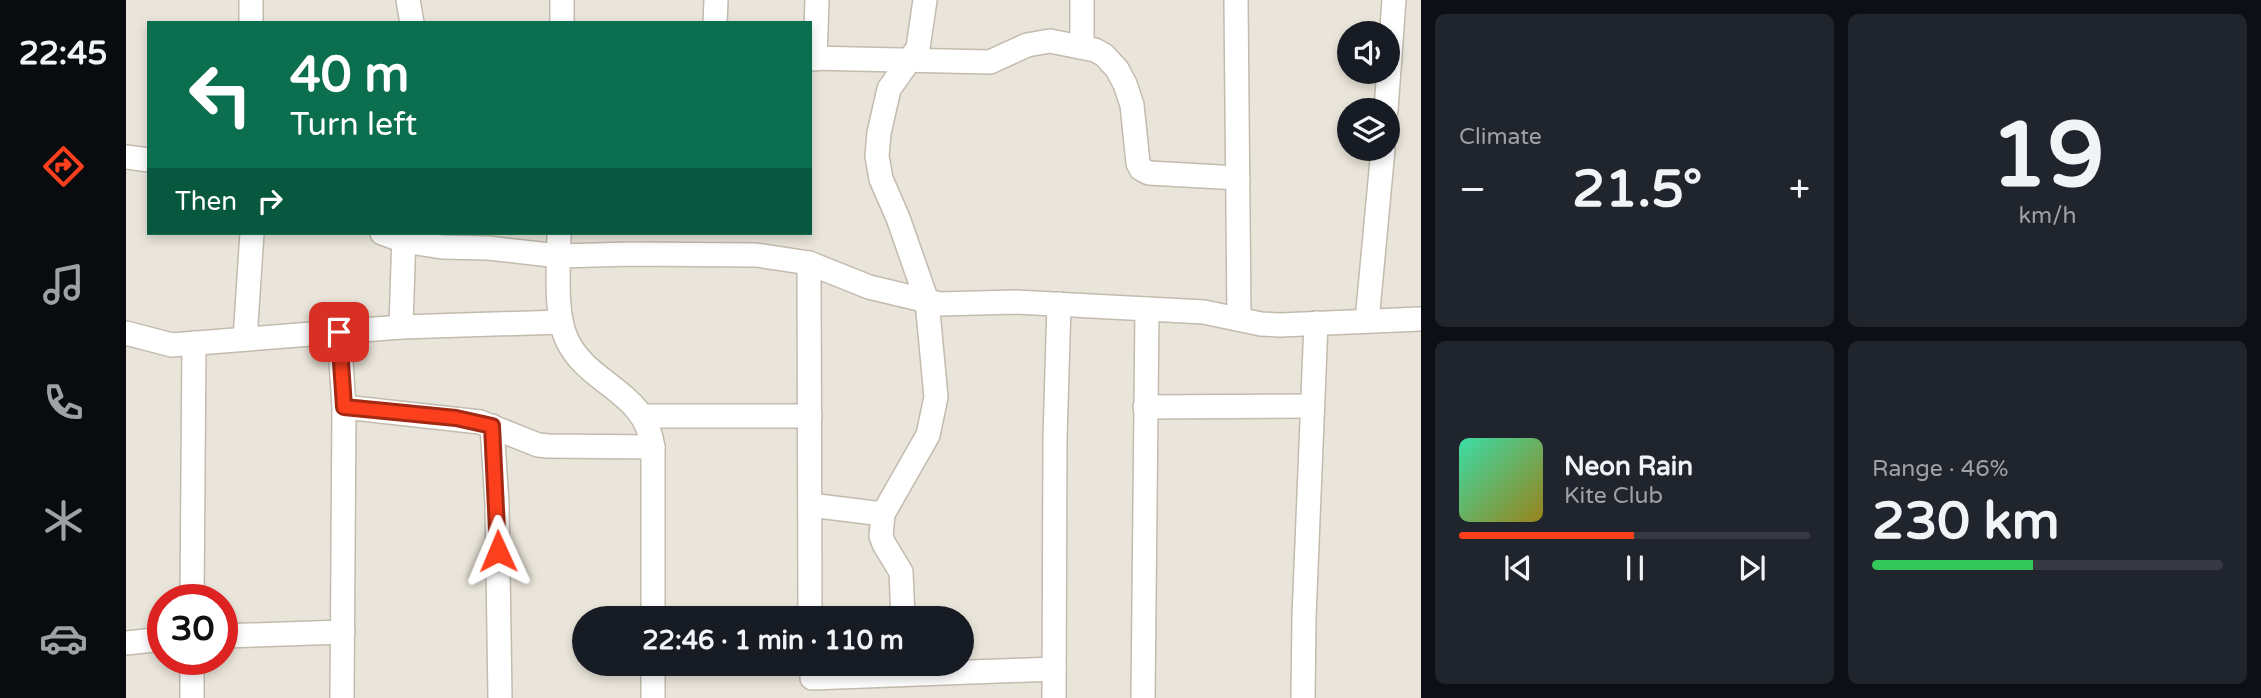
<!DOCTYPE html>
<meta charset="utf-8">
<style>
body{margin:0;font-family:"Varela Round",sans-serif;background:#20242c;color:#f1f3f6;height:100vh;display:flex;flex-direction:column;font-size:26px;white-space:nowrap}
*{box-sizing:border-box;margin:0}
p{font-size:23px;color:#9ea1a6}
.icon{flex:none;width:38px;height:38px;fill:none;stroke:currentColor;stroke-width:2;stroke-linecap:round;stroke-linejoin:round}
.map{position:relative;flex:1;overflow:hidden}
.details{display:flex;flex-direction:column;gap:14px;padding:14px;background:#0d0f14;width:840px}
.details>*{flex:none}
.hud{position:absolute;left:21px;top:21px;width:665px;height:214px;border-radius:0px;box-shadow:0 4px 10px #0003;background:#0b6e4f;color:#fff;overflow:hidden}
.tools{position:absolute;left:1211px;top:21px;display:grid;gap:14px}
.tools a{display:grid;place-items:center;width:63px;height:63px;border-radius:50%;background:#171b24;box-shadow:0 4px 10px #0003;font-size:35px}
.speed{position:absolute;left:21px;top:584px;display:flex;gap:14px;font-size:35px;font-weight:700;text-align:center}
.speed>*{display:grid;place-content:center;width:91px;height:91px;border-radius:50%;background:#171b24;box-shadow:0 4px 10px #0003;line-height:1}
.speed .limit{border:10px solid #d22;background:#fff;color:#111}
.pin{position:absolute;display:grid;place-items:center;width:60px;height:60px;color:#fff;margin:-30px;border-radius:14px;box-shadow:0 4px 10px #0006}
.me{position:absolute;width:77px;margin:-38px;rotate:359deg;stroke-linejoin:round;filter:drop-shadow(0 0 5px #0008)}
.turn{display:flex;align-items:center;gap:24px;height:147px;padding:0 28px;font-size:32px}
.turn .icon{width:91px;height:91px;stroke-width:2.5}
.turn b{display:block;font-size:49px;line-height:60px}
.then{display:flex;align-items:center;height:66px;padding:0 28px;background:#0003;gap:14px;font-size:26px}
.big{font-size:52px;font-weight:700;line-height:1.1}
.details .widget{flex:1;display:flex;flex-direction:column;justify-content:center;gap:10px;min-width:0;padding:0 24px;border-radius:10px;background:#20242c}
.details .dial{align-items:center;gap:0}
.dial b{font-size:91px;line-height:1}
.song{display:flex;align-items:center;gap:21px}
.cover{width:84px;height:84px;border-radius:10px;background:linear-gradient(135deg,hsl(160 70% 55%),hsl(50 70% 35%))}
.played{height:7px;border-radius:4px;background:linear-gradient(90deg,#fc3f1d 50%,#363941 50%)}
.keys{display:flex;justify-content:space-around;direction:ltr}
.heat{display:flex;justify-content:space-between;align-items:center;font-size:38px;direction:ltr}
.charge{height:10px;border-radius:5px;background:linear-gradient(90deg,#34c759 46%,#363941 0)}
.details .tiles{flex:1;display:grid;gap:14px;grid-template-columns:repeat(2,1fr)}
.trip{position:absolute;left:446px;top:606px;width:402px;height:70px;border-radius:35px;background:#171b24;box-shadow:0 4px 10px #0003;font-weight:700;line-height:70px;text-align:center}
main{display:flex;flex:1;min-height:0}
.dock{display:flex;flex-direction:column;width:126px;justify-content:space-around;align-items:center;background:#090b0e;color:#9ea1a6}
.dock .icon{width:49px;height:49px}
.dock .active{color:#fc3f1d}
.dock b{font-size:32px;color:#f1f3f6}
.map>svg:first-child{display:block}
.residential{fill:#eae5da;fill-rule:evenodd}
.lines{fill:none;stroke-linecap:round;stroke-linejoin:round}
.minor-casing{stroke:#c2bbae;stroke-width:26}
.minor{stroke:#fff;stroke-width:23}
.route-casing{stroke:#a42913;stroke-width:18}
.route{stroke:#fc3f1d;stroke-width:12}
</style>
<main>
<nav class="dock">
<b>22:45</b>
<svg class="icon active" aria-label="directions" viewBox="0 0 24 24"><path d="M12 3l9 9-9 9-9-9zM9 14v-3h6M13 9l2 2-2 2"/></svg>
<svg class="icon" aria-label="music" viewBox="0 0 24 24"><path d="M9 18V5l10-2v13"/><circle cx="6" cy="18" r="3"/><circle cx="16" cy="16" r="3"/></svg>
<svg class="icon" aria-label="phone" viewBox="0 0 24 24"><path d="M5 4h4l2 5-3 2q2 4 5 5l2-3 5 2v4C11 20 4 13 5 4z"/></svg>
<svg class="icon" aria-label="climate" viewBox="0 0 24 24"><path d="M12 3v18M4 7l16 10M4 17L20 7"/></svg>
<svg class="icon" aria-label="car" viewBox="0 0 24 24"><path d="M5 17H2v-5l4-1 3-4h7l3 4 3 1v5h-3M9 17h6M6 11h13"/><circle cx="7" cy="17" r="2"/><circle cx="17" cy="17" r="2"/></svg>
</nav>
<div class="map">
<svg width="1295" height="698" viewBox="0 0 1295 698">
<rect width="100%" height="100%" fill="#f6f3ec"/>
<!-- residential -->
<path class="residential" d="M0 0H1295V698H0ZM23 23H684V233H23ZM1223 33H1262V72H1223ZM1223 110H1262V149H1223ZM37 600H96V660H37ZM458 618H836V663H458Z"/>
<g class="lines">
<!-- minor casing -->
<g class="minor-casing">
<g id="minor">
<path d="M125 0V23"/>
<path d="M282 0 286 23"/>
<path d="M1110 0 1113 319"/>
<path d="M436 23V0"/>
<path d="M589 23 590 0"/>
<path d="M956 47V0"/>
<path d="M684 58 864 62 901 45 924 41 969 50 978 55 991 69 999 84 1006 105 1012 163 1015 169 1023 173 1112 178"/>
<path d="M689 59 691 0"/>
<path d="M1260 110 1268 0"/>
<path d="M0 157 23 160"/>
<path d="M256 233 278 241 316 247 362 248 433 256 505 254 630 255 683 263 743 287 814 304 889 302 1078 312 1135 324 1154 325 1295 319"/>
<path d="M433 233C433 264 428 313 441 340 463 386 519 390 527 447V618"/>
<path d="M683 263 684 618"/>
<path d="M1241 321 1257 149"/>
<path d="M275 327 278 233"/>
<path d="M213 332 218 407 216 698"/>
<path d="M0 333 46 345 275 327 435 322"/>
<path d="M119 339 126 233"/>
<path d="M218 407 354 422 412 445 422 446 527 447"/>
<path d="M1019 407 1186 406"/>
<path d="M517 416H684"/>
<path d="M366 426 371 504 374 698"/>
<path d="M684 505 757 514"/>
<path d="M66 600 68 343"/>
<path d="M777 618 775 572 758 544 755 536 757 514 802 435 810 397 801 301 772 218 755 179 751 156 753 133 763 89 792 48 799 0"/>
<path d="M96 636 217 632"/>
<path d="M0 643 37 639"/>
<path d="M66 660V698"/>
<path d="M527 663V698"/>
<path d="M686 678 928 669"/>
<path d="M928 698 929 439 933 304"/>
<path d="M1017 698 1021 309"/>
<path d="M1177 698 1178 617 1190 323"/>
</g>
</g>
<!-- minor -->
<use href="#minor" class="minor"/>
</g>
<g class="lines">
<!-- route casing -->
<g class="route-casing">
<path id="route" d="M213 332 218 407 330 418 366 426 372 551"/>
</g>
<!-- route -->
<use href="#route" class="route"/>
</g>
</svg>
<div class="tools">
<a><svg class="icon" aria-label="sound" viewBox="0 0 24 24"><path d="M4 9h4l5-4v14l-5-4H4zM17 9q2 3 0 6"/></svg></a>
<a><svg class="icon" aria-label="layers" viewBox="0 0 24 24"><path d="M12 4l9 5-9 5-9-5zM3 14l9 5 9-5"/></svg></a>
</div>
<div class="speed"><div class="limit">30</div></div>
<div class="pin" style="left:213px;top:332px;background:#d93025"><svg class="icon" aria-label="arrive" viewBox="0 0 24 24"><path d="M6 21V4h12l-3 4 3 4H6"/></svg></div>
<svg class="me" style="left:372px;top:551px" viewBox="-20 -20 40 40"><path d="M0-17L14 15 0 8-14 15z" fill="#fc3f1d" stroke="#fff" stroke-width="4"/></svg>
<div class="trip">22:46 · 1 min · 110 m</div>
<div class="hud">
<div class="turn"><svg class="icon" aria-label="left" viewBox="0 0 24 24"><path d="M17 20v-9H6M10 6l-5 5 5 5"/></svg><div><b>40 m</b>Turn left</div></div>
<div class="then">Then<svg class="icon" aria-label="right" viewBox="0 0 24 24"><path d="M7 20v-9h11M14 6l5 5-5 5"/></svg></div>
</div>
</div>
<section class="details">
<div class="tiles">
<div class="widget"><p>Climate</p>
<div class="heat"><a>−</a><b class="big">21.5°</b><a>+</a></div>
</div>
<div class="widget dial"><b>19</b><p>km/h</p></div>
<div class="widget">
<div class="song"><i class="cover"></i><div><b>Neon Rain</b><p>Kite Club</p></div></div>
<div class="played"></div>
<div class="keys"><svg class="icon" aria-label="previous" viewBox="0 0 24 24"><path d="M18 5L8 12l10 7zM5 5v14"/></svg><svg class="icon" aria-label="pause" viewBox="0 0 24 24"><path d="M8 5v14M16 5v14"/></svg><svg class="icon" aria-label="next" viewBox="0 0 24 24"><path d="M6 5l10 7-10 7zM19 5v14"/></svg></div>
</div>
<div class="widget"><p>Range · 46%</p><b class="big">230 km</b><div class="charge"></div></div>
</div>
</section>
</main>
